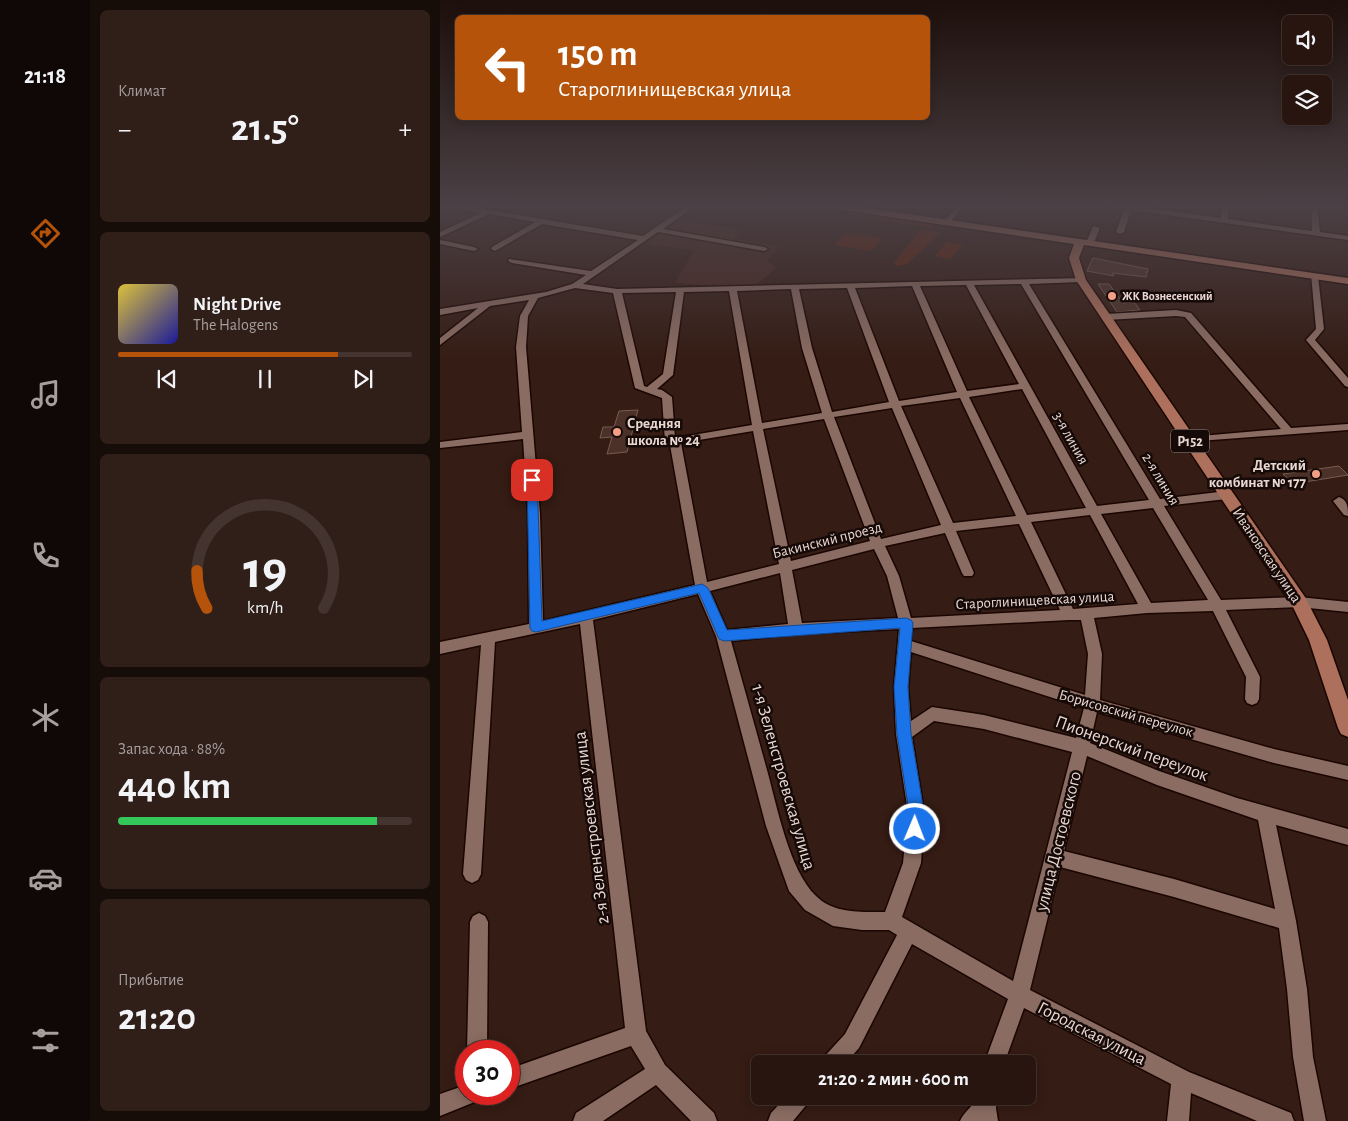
<!DOCTYPE html>
<html lang="ru">
<meta charset="utf-8">
<style>
body{margin:0;font-family:"Alegreya Sans",sans-serif;background:#301e18;color:#f1f3f6;height:100vh;display:flex;flex-direction:column;font-size:19px;white-space:nowrap}
*{box-sizing:border-box;margin:0}
p{font-size:16px;color:#a59f9e}
.icon{flex:none;width:28px;height:28px;fill:none;stroke:currentColor;stroke-width:2;stroke-linecap:round;stroke-linejoin:round}
.map{position:relative;flex:1;overflow:hidden}
.drawer{display:flex;flex-direction:column;gap:10px;padding:10px;background:#160c08;width:350px}
.drawer>*{flex:none}
.top-card{position:absolute;left:15px;top:15px;width:475px;height:105px;border-radius:8px;box-shadow:0 2px 12px #0003,0 0 0 1px #44342f;background:#b45309;color:#fff;overflow:hidden}
.fabs{position:absolute;left:842px;top:15px;display:grid;gap:10px}
.fabs a{display:grid;place-items:center;width:50px;height:50px;border-radius:8px;background:#28150f;box-shadow:0 2px 12px #0003,0 0 0 1px #44342f;font-size:25px}
.speed{position:absolute;left:15px;top:1040px;display:flex;gap:10px;font-size:25px;font-weight:700;text-align:center}
.speed>*{display:grid;place-content:center;width:65px;height:65px;border-radius:50%;background:#28150f;box-shadow:0 2px 12px #0003,0 0 0 1px #44342f;line-height:1}
.speed .limit{border:8px solid #d22;background:#fff;color:#111}
.pin{position:absolute;display:grid;place-items:center;width:42px;height:42px;color:#fff;margin:-21px;border-radius:10px;box-shadow:0 2px 8px #0006}
.me{position:absolute;width:55px;margin:-28px;rotate:1deg;stroke-linejoin:round;filter:drop-shadow(0 0 4px #0008)}
.turn{display:flex;align-items:center;gap:18px;height:105px;padding:0 20px;font-size:22px}
.turn .icon{width:65px;height:65px;stroke-width:2.5}
.turn b{display:block;font-size:35px;line-height:42px}
.big{font-size:38px;font-weight:700;line-height:1.1}
.drawer .tile{flex:1;display:flex;flex-direction:column;justify-content:center;gap:8px;min-width:0;padding:0 18px;border-radius:8px;background:#301e18}
.drawer .dial{align-items:center;gap:0}
.dial svg{height:130px;overflow:visible;fill:none;stroke:#44342f;stroke-width:7;stroke-linecap:round;text-anchor:middle}
.dial text{fill:#f1f3f6;stroke:none}
.song{display:flex;align-items:center;gap:15px}
.cover{width:60px;height:60px;border-radius:8px;background:linear-gradient(135deg,hsl(50 70% 55%),hsl(240 70% 35%))}
.played{height:5px;border-radius:2px;background:linear-gradient(90deg,#b45309 75%,#44342f 75%)}
.keys{display:flex;justify-content:space-around;direction:ltr}
.heat{display:flex;justify-content:space-between;align-items:center;font-size:28px;direction:ltr}
.charge{height:8px;border-radius:4px;background:linear-gradient(90deg,#34c759 88%,#44342f 0)}
.trip{position:absolute;left:311px;top:1055px;width:285px;height:50px;border-radius:8px;background:#28150f;box-shadow:0 2px 12px #0003,0 0 0 1px #44342f;font-weight:700;line-height:50px;text-align:center}
main{display:flex;flex:1;min-height:0}
.dock{display:flex;flex-direction:column;width:90px;justify-content:space-around;align-items:center;background:#100806;color:#a59f9e}
.dock .icon{width:35px;height:35px}
.dock .current{color:#b45309}
.dock b{font-size:22px;color:#f1f3f6}
.map>svg:first-child{display:block}
.built{fill:#45261d}
.green{fill:#632107}
.building{fill:#4b3128;stroke:#785b51}
.lines{fill:none;stroke-linecap:round;stroke-linejoin:round}
.minor-casing{stroke:#1b0602;stroke-width:3}
.major-casing{stroke:#1b0602;stroke-width:3}
.minor{fill:#8a6c62;fill-rule:evenodd}
.major{fill:#ac705c;fill-rule:evenodd}
.route{fill:#1a73e8;stroke:#114b97}
.poi-dot{fill:#f39f84;stroke:#150a07;stroke-width:2}
.labels{text-anchor:middle;stroke-width:5;stroke-linejoin:round;paint-order:stroke}
.far-poi-label{font-size:12px;font-weight:bold;fill:#e9d7d2;stroke:#150a07;text-anchor:start}
.shield{fill:#150a07;stroke:#a99a95;stroke-width:1}
.shield-label{font-size:14px;font-weight:bold;fill:#e9d7d2}
.poi-label{font-size:15px;font-weight:bold;fill:#e9d7d2;stroke:#150a07;text-anchor:start}
.street-label{font-size:15px;fill:#e9d7d2;stroke:#150a07}
.near-street-label{font-size:18px;fill:#e9d7d2;stroke:#150a07}
</style>
<main>
<nav class="dock">
<b>21:18</b>
<svg class="icon current" aria-label="directions" viewBox="0 0 24 24"><path d="M12 3l9 9-9 9-9-9zM9 14v-3h6M13 9l2 2-2 2"/></svg>
<svg class="icon" aria-label="music" viewBox="0 0 24 24"><path d="M9 18V5l10-2v13"/><circle cx="6" cy="18" r="3"/><circle cx="16" cy="16" r="3"/></svg>
<svg class="icon" aria-label="phone" viewBox="0 0 24 24"><path d="M5 4h4l2 5-3 2q2 4 5 5l2-3 5 2v4C11 20 4 13 5 4z"/></svg>
<svg class="icon" aria-label="climate" viewBox="0 0 24 24"><path d="M12 3v18M4 7l16 10M4 17L20 7"/></svg>
<svg class="icon" aria-label="car" viewBox="0 0 24 24"><path d="M5 17H2v-5l4-1 3-4h7l3 4 3 1v5h-3M9 17h6M6 11h13"/><circle cx="7" cy="17" r="2"/><circle cx="17" cy="17" r="2"/></svg>
<svg class="icon" aria-label="filters" viewBox="0 0 24 24"><path d="M4 7h16M4 17h16"/><circle cx="9" cy="7" r="2"/><circle cx="15" cy="17" r="2"/></svg>
</nav>
<section class="drawer">
<div class="tile"><p>Климат</p>
<div class="heat"><a>−</a><b class="big">21.5°</b><a>+</a></div>
</div>
<div class="tile">
<div class="song"><i class="cover"></i><div><b>Night Drive</b><p>The Halogens</p></div></div>
<div class="played"></div>
<div class="keys"><svg class="icon" aria-label="previous" viewBox="0 0 24 24"><path d="M18 5L8 12l10 7zM5 5v14"/></svg><svg class="icon" aria-label="pause" viewBox="0 0 24 24"><path d="M8 5v14M16 5v14"/></svg><svg class="icon" aria-label="next" viewBox="0 0 24 24"><path d="M6 5l10 7-10 7zM19 5v14"/></svg></div>
</div>
<div class="tile dial"><svg viewBox="0 0 100 80">
<path d="M14 69A42 42 0 1 1 86 69"/>
<path d="M14 69A42 42 0 0 1 8 46" stroke="#b45309"/>
<text x="50" y="56" font-size="32" font-weight="700">19</text>
<text x="50" y="72" font-size="11">km/h</text>
</svg></div>
<div class="tile"><p>Запас хода · 88%</p><b class="big">440 km</b><div class="charge"></div></div>
<div class="tile"><p>Прибытие</p><b class="big">21:20</b></div>
</section>
<div class="map">
<svg width="908" height="1121" viewBox="0 0 908 1121">
<rect width="100%" height="100%" fill="#351c14"/>
<!-- built -->
<path class="built" d="M239 220 303 230 293 239 340 247 327 260 336 268 315 286H276L235 283 254 250 205 244Z"/>
<!-- green -->
<g class="green">
<path d="M408 211 495 224 492 228 404 214Z"/>
<path d="M480 230 501 232 467 264 457 266 454 263Z"/>
<path d="M405 233 442 238 432 251 394 245Z"/>
<path d="M507 242 523 245 510 259 495 256Z"/>
</g>
<!-- building -->
<g class="building">
<path d="M653 258 708 269 706 277 672 273 674 276 647 271Z"/>
<path d="M658 284H669L683 303 694 302 700 310 677 312Z"/>
<path d="M198 410 187 452 167 454 172 437 160 438 163 427H174L179 411Z"/>
<path d="M899 466 908 475 852 484 843 474Z"/>
</g>
<g class="lines">
<!-- minor casing -->
<g class="minor-casing">
<g id="minor">
<path d="M0 204H13L203 236 250 204H258L223 229 324 247 328 249 324 251 218 232 143 284 177 289 644 278 645 280 641 282 589 284 720 499 787 491 793 495 787 499 724 506 781 600 859 597 908 602V612L859 607 786 610 820 677 819 699 817 703 812 705 807 703 805 699 806 677 773 611 707 613 654 618 662 654 660 700 834 749 908 766V780L834 763 657 712 650 743 719 771 797 798 908 829V845L836 825 856 921 867 989 873 1057 886 1121H864L853 1057 847 989 839 928 734 897 620 867 590 990 749 1072 851 1113 854 1121H817L751 1093 749 1121H727L731 1084 584 1008 564 1064H544L568 999 472 944 419 1048 405 1064H381L384 1057 405 1034 457 935 449 930H422L393 926 365 910 349 891 326 826 276 636 258 594 153 620 206 1031 225 1065 274 1113 277 1121H251L216 1085 163 1121H133L136 1113 205 1069 191 1046 69 1089V1069L185 1028 140 624 55 642 41 874 38 880 32 883 26 880 23 874 41 645 0 654V642L89 624 88 514 83 439 0 448V442L82 432 76 347 80 316 89 300 50 306 0 345V338L38 308 0 315V309L106 292 132 284 146 275 72 263 68 261 69 259 151 271 198 240 102 224 55 251 51 249 52 247 95 222 49 214 0 237V232L41 213 1 206ZM581 284 709 500 657 506 534 285ZM526 285 579 384 527 391 480 286ZM472 286 517 392 459 401 415 288ZM135 288 173 293 195 388 222 398 225 442 230 445 255 585 103 621 100 514 86 347 88 316 98 298ZM407 288 449 402 392 412 372 348 359 289ZM351 289 362 348 382 413 322 423 297 291ZM289 291 312 425 235 438 232 397 222 390 217 389 233 375 244 292ZM236 292 223 374 207 387 204 386 182 293ZM582 389 646 508 587 515 529 397ZM520 398 576 516 513 523 461 406ZM452 408 501 525 441 539 394 417ZM384 419 430 541 351 561 323 429ZM313 431 339 564 267 582 241 443ZM713 508 768 600 711 603 661 514ZM650 515 698 604 633 609 591 522ZM579 524 620 610 471 618 459 576 445 546 505 533 522 573 524 576H532L534 573 516 531ZM434 549 447 576 458 618 362 623 352 570ZM340 573 348 624 287 630 270 591ZM629 620H641L648 654 645 695 471 641 472 628ZM459 629 454 687 456 734 468 812 463 863 445 912C422 912 394 914 376 896 349 870 337 806 327 770 315 727 303 684 291 641L356 634ZM471 652 644 708 636 738 544 715 492 707 471 721 468 687ZM494 721 544 729 632 752 573 981 462 917 481 863 484 812 472 737ZM647 756 717 785 818 820 835 909 734 879 624 851Z"/>
<path d="M518 204H524L510 223H506L504 222Z"/>
<path d="M660 204 688 205 781 218 783 204H789L788 219 872 231 871 204H877L880 232 908 236V240L691 210 684 232 680 234 676 232 684 209Z"/>
<path d="M653 226 660 228 653 245H647L646 243Z"/>
<path d="M0 240 34 247 38 249 34 251 0 244Z"/>
<path d="M871 274 878 276 884 329 875 340 908 378V387L905 386 866 340 876 329Z"/>
<path d="M736 310 751 313 851 428 908 424V430L745 442 744 440 745 438 749 437 841 429 745 317 736 316 666 320 662 317 666 314Z"/>
<path d="M899 497C908 500 908 508 908 516L904 515 893 501Z"/>
<path d="M39 913 45 916 48 922 47 1051H27L30 922 33 916Z"/>
<path d="M26 1085V1094H40L37 1101 0 1116V1094Z"/>
<path d="M347 1096H371L368 1103 353 1121H328L331 1113Z"/>
<path d="M536 1096H558L556 1108 558 1121H520C524 1111 535 1106 536 1096Z"/>
</g>
</g>
<!-- major casing -->
<g class="major-casing">
<path id="major" d="M378 204H400L908 278V284L644 245 639 258 646 280 865 597 887 640 908 700V737L901 734 898 728 869 640 852 605 636 280 629 258 634 244 382 207Z"/>
</g>
<!-- minor -->
<use href="#minor" class="minor"/>
<!-- major -->
<use href="#major" class="major"/>
</g>
<!-- sky -->
<linearGradient id="sky" x2="0" y2="1"><stop stop-color="#1d0f0b"/><stop offset="0.57" stop-color="#4b4045"/><stop offset="1" stop-color="#4b4045" stop-opacity="0"/></linearGradient>
<rect width="908" height="361" fill="url(#sky)"/>
<!-- route -->
<path class="route" d="M92 477 97 480 102 621 262 584 268 588 287 630 466 618 471 620 473 623 468 687 471 734 484 812 480 834 475 836 469 834 467 829 469 812 457 734 454 687 460 628 284 641 279 639 259 593 96 632 92 631 90 628 87 480Z"/>
<!-- markers -->
<g class="poi-dot">
<circle cx="672" cy="296" r="5"/>
<circle cx="177" cy="432" r="5"/>
<circle cx="876" cy="474" r="5"/>
</g>
<g class="labels">
<!-- far-poi labels -->
<g class="far-poi-label">
<text x="682" y="300">ЖК Вознесенский</text>
</g>
<!-- shield labels -->
<rect class="shield" x="731" y="429.5" width="38" height="23" rx="4"/>
<g class="shield-label">
<text x="750" y="446">Р152</text>
</g>
<!-- poi labels -->
<g class="poi-label">
<text x="187" y="428">Средняя<tspan x="187" dy="17">школа № 24</tspan></text>
<text x="866" y="470" text-anchor="end">Детский<tspan x="866" dy="17">комбинат № 177</tspan></text>
</g>
<!-- street labels -->
<g class="street-label">
<text transform="translate(631 438) rotate(61)" y="5">3-я линия</text>
<text transform="translate(721 479) rotate(59)" y="5">2-я линия</text>
<text transform="translate(387 540) rotate(-14)" y="5">Бакинский проезд</text>
<text transform="translate(827 555) rotate(56)" y="5">Ивановская улица</text>
<text transform="translate(595 600) rotate(-3)" y="5">Староглинищевская улица</text>
<text transform="translate(686 713) rotate(16)" y="5">Борисовский переулок</text>
</g>
<!-- near-street labels -->
<g class="near-street-label">
<text transform="translate(692 748) rotate(20)" y="6">Пионерский переулок</text>
<text transform="translate(344 777) rotate(74)" y="6">1-я Зеленстроевская улица</text>
<text transform="translate(151 828) rotate(-97)" y="6">2-я Зеленстроевская улица</text>
<text transform="translate(618 841) rotate(-76)" y="6">улица Достоевского</text>
<text transform="translate(652 1033) rotate(27)" y="6">Городская улица</text>
</g>
</g>
</svg>
<div class="fabs">
<a><svg class="icon" aria-label="sound" viewBox="0 0 24 24"><path d="M4 9h4l5-4v14l-5-4H4zM17 9q2 3 0 6"/></svg></a>
<a><svg class="icon" aria-label="layers" viewBox="0 0 24 24"><path d="M12 4l9 5-9 5-9-5zM3 14l9 5 9-5"/></svg></a>
</div>
<div class="speed"><div class="limit">30</div></div>
<div class="pin" style="left:92px;top:480px;background:#d93025"><svg class="icon" aria-label="arrive" viewBox="0 0 24 24"><path d="M6 21V4h12l-3 4 3 4H6"/></svg></div>
<svg class="me" style="left:475px;top:829px" viewBox="-20 -20 40 40"><circle r="17" fill="#1a73e8" stroke="#fff" stroke-width="3"/><path d="M0-11L8 9 0 5-8 9z" fill="#fff"/></svg>
<div class="trip">21:20 · 2 мин · 600 m</div>
<div class="top-card">
<div class="turn"><svg class="icon" aria-label="left" viewBox="0 0 24 24"><path d="M17 20v-9H6M10 6l-5 5 5 5"/></svg><div><b>150 m</b>Староглинищевская улица</div></div>
</div>
</div>
</main>
